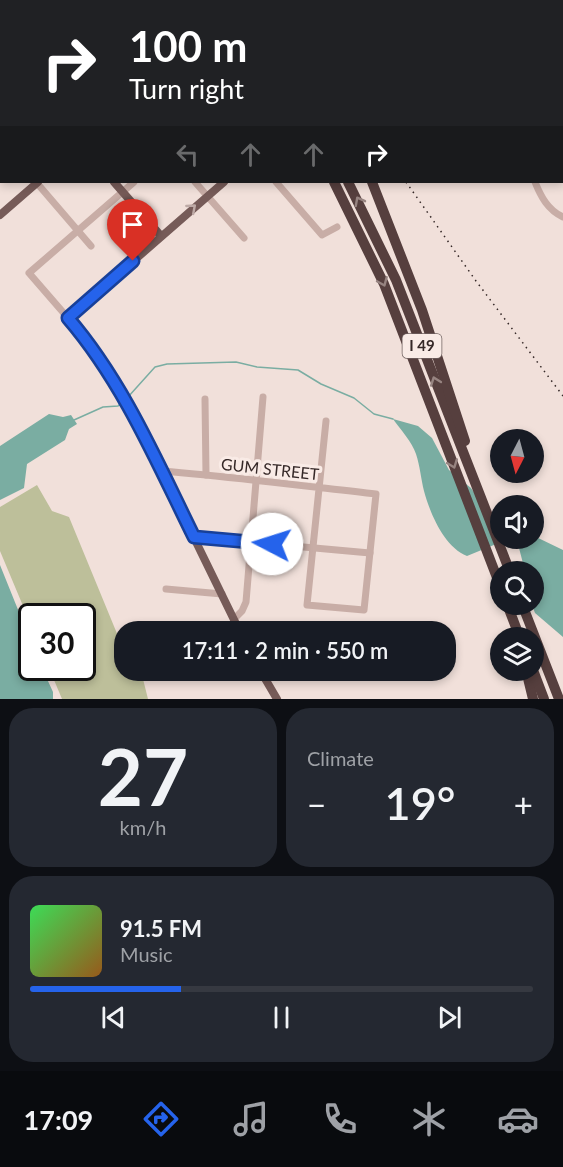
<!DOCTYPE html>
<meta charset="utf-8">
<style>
body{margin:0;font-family:Lato,sans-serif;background:#242831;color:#f1f3f6;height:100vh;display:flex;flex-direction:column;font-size:22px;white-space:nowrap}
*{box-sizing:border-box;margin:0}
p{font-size:20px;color:#9ea1a6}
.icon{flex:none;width:33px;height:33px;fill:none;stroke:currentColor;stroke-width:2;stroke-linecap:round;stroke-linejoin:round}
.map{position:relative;height:699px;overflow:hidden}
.details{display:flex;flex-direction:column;gap:9px;padding:9px;background:#0d0f14;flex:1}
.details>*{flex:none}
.banner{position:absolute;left:0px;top:0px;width:564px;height:183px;box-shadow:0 3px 9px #0003;background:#202124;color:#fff;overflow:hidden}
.needle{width:39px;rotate:186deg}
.buttons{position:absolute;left:490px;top:429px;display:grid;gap:12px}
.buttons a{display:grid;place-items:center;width:54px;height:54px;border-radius:50%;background:#171b24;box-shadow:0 3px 9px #0003;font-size:30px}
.speed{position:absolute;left:18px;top:603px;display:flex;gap:12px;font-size:30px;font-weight:700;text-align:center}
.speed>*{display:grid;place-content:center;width:78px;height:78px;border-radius:50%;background:#171b24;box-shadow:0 3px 9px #0003;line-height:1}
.speed .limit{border:3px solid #111;border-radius:9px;background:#fff;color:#111}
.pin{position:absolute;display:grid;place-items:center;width:51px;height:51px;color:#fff;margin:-62px -26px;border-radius:50% 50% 50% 0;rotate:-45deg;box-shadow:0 0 6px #0007}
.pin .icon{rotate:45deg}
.me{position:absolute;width:66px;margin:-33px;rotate:275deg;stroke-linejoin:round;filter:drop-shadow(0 0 4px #0008)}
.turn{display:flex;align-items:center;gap:21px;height:126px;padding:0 30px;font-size:27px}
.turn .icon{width:78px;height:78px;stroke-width:2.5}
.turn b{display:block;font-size:42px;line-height:51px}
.lanes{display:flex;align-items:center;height:57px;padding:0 30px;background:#0003;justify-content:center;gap:30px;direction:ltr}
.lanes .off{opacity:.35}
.big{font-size:45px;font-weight:600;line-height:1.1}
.details .widget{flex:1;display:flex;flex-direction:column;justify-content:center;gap:9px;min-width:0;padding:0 21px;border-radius:24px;background:#242831}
.details .dial{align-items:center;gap:0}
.dial b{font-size:78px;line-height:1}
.song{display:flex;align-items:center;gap:18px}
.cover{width:72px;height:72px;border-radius:9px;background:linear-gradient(135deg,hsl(130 70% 55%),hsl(30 70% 35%))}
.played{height:6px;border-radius:3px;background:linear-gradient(90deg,#2563eb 30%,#363941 30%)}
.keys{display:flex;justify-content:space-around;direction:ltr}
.heat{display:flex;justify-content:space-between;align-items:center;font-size:33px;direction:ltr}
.details .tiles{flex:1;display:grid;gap:9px;grid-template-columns:1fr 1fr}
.widget:last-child{grid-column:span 2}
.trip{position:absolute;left:114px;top:621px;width:342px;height:60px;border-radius:24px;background:#171b24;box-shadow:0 3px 9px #0003;font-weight:600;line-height:60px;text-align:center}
.tab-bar{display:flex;height:96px;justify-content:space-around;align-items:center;background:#090b0e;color:#9ea1a6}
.tab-bar .icon{width:42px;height:42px}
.tab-bar .current{color:#2563eb}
.tab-bar b{font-size:27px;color:#f1f3f6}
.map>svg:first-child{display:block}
.green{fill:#bdbf9a}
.water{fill:#7aada2}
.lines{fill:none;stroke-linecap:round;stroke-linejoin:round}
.stream{stroke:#7aada2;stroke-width:1.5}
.minor{stroke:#c8ada6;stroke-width:7}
.major{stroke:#765b58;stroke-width:8}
.highway{stroke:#563f3e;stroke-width:10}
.rail{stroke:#352827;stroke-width:1.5;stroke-dasharray:1.5 4.5;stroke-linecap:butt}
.oneway{stroke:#978481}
.oneway2{stroke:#beaaa6}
.route-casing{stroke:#184099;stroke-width:15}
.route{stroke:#2563eb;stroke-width:10}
.labels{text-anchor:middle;stroke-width:6;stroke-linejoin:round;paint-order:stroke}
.shield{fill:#f9ebe6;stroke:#706260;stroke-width:1.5}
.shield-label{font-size:15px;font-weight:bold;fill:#352827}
.street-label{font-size:16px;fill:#352827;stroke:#f9ebe6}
</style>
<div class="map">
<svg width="563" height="699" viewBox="0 0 563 699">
<rect width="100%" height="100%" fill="#f1e0da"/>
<!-- green -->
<path class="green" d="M37 485 52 511 69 517 118 636 124 644V670L141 671 148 699H62L49 668H82V616H32L31 625 0 551V507Z"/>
<!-- water -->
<g class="water">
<path d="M49 414 63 417 71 415 77 424 69 429 65 440 27 464 24 488 0 500V446Z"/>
<path d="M393 419 418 426 432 438 449 470 471 488 480 501 501 522V538H534V536L563 550V637L535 613 532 605 534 604V572L525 571 519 548 511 541 501 542 467 556C444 547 430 513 424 491 421 479 420 466 416 454 412 442 401 430 393 419Z"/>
<path d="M0 565 31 642 32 668H42L53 692V699H0Z"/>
</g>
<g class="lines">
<!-- stream -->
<g class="stream">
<path d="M128 397 155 367 167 364 236 362 257 367 298 370 321 384 354 398 374 414 393 419"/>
<path d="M74 420 103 407 118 406 122 402"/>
</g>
<!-- minor -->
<g class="minor">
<path d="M40 0 41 2"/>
<path d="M120 0 121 2"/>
<path d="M322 0 323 2"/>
<path d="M437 0 438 2"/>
<path d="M522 0 523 2"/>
<path d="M151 2 152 0"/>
<path d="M340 2 342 0"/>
<path d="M562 48H563"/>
<path d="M0 133 2 131"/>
<path d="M562 151H563"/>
<path d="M36 182 91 246"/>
<path d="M195 182 244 238"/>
<path d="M276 182 322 235 337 227"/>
<path d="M535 182C541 197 548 210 563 217"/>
<path d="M68 318 29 273 134 182"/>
<path d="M205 399 206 475"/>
<path d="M162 471C233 477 305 486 376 494L364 610 307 605C313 543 320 482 326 421"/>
<path d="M194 537 370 553"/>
<path d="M166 589 222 594"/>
<path d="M234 619 242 611 246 602 263 397"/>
</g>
<!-- major -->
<g class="major">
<path d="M57 2 59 0"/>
<path d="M478 2 480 0"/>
<path d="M0 50 2 49"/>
<path d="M562 72H563"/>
<path d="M114 182 161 236"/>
<path d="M224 182 68 318 100 358 137 421 240 632"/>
<path d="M0 215 38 182"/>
<path d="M260 670 277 699"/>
</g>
<!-- highway -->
<g class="highway">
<path d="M185 0V2"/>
<path d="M208 0 209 2"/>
<path d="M229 0 230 2"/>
<path d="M245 0 246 2"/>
<path d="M262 0V2"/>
<path d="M275 0V2"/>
<path d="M334 182 384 284 501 588"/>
<path d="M348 182 396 280 510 572"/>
<path d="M372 182 422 310 465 441"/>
<path d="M507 604 520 638"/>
<path d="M522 604 559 699"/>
<path d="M526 670 533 699"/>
<path d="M533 670 544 699"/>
</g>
<!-- rail -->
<g class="rail">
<path d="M295 0 296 2"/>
<path d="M406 182 476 281 563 396"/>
</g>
</g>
<!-- one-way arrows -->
<defs><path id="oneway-chevron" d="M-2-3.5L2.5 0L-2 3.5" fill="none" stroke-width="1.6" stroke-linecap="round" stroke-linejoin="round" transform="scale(1.5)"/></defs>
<g class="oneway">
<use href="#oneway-chevron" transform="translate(359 201) rotate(-118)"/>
<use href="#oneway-chevron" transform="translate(383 282) rotate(67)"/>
<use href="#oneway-chevron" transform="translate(435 381) rotate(-110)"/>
<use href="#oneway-chevron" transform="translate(453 464) rotate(69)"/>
</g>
<use class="oneway2" href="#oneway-chevron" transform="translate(192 208) rotate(-41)"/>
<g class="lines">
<!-- route casing -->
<g class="route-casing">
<path id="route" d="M133 261 68 318C123 382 157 462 194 537L272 544"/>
</g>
<!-- route -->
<use href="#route" class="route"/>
</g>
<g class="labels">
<!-- shield labels -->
<rect class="shield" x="402.5" y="334" width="39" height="24" rx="4.5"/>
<g class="shield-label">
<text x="422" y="351">I 49</text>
</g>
<!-- street labels -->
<g class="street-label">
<text transform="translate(270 469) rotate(6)" y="6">GUM STREET</text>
</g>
</g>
</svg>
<div class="buttons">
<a><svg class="needle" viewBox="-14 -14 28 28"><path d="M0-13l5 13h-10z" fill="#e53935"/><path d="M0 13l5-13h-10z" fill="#9ea1a6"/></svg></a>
<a><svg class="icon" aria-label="sound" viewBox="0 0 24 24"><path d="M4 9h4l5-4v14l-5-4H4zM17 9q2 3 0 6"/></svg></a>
<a><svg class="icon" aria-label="search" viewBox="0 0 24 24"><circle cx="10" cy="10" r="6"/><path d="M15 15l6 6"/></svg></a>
<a><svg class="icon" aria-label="layers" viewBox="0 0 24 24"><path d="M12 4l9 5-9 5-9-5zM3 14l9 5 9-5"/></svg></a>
</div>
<div class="speed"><div class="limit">30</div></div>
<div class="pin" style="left:133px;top:261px;background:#d93025"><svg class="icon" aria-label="arrive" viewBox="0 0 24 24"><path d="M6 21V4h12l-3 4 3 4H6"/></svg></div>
<svg class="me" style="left:272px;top:544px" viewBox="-20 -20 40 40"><circle r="19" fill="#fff"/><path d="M0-13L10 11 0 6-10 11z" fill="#2563eb"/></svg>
<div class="trip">17:11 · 2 min · 550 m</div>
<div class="banner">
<div class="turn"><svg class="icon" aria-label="right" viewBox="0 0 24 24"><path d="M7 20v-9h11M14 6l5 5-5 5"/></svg><div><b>100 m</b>Turn right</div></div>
<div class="lanes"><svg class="icon off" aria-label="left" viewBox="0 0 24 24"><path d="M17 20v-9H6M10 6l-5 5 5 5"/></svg><svg class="icon off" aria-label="ahead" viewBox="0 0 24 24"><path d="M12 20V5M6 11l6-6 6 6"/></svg><svg class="icon off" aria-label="ahead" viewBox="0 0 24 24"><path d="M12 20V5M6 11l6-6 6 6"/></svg><svg class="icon" aria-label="right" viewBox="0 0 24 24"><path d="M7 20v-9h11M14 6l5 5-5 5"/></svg></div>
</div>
</div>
<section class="details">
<div class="tiles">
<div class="widget dial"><b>27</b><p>km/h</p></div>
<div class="widget"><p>Climate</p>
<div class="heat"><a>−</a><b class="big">19°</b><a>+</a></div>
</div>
<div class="widget">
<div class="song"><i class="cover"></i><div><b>91.5 FM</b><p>Music</p></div></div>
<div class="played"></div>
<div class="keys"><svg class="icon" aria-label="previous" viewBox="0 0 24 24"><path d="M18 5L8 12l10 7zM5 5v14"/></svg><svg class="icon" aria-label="pause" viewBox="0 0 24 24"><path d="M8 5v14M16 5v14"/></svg><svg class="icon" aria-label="next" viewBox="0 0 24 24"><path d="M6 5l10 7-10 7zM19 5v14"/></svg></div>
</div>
</div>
</section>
<nav class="tab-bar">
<b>17:09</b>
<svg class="icon current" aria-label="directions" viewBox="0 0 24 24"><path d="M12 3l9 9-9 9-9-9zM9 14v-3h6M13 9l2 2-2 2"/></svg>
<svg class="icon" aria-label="music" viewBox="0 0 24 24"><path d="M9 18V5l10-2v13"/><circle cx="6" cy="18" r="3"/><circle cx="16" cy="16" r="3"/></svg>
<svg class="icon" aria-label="phone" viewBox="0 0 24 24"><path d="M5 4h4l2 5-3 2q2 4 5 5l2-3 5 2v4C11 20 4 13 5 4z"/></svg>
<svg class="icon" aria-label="climate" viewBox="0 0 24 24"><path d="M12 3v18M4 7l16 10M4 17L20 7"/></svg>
<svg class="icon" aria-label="car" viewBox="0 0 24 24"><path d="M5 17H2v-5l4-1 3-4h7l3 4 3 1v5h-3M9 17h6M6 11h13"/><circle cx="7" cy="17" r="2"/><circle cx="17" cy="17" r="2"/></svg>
</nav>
